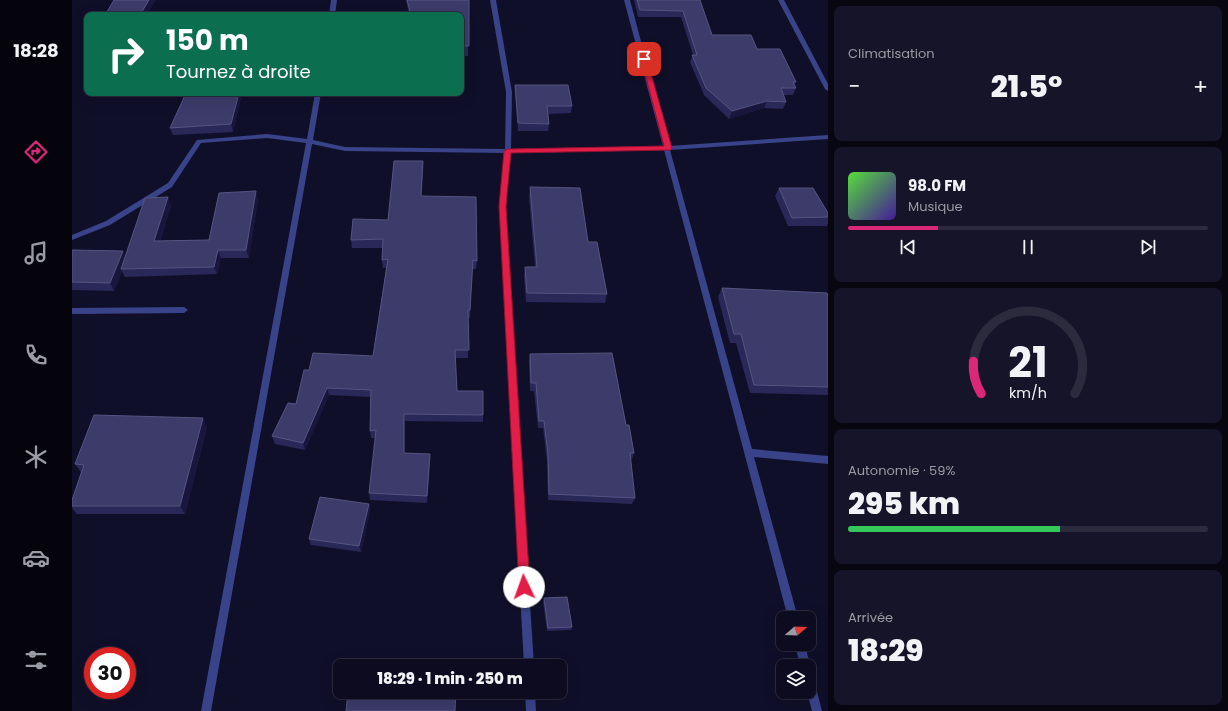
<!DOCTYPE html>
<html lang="fr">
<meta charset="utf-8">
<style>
body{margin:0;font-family:Poppins,sans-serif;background:#151428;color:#f1f3f6;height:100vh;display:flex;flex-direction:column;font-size:15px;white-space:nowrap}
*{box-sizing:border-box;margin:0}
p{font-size:13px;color:#9a9ba4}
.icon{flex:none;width:22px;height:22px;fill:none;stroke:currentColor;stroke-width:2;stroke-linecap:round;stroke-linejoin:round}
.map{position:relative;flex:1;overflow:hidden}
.side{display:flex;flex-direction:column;gap:6px;padding:6px;background:#070611;width:400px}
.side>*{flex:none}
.guide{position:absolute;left:12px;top:12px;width:380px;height:84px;border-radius:8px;box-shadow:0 4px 16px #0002,0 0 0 1px #2c2b3d;background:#0b6e4f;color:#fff;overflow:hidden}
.needle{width:26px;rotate:71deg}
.fabs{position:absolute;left:704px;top:611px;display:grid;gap:8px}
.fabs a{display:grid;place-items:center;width:40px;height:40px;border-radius:8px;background:#0c0b1f;box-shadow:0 4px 16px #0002,0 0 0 1px #2c2b3d;font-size:20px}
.speed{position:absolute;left:12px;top:647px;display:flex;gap:8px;font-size:20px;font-weight:700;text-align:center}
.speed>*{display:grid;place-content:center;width:52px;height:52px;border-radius:50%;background:#0c0b1f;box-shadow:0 4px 16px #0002,0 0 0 1px #2c2b3d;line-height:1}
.speed .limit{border:6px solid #d22;background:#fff;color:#111}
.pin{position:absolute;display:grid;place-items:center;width:34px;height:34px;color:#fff;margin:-17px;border-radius:8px;box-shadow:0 2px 6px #0006}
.me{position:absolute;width:44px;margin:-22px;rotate:357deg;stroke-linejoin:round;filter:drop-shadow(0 0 3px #0008)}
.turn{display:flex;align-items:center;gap:14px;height:84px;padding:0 16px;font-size:18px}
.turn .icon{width:52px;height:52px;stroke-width:2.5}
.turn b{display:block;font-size:28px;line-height:34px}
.big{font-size:30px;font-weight:800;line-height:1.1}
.side .card{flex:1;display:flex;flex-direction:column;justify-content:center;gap:6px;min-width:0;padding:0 14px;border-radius:8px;background:#151428}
.side .dial{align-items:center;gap:0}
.dial svg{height:104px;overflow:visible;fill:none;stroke:#2c2b3d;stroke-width:7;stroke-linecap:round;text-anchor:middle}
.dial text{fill:#f1f3f6;stroke:none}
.song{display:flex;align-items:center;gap:12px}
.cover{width:48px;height:48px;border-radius:6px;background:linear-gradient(135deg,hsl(110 70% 55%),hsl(260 70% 35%))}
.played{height:4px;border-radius:2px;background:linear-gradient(90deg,#db2777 25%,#2c2b3d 25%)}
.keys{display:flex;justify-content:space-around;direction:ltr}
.heat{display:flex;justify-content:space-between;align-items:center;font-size:22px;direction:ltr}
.charge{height:6px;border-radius:3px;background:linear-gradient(90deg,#34c759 59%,#2c2b3d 0)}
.trip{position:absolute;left:261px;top:659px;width:234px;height:40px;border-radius:8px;background:#0c0b1f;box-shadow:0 4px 16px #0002,0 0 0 1px #2c2b3d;font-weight:800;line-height:40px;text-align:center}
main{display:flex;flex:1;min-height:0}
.tabs{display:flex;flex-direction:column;width:72px;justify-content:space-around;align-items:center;background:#05040c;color:#9a9ba4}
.tabs .icon{width:28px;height:28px}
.tabs .current{color:#db2777}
.tabs b{font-size:18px;color:#f1f3f6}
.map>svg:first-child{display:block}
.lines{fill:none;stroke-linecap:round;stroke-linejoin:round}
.minor{fill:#394389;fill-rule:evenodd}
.wall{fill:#2a2858}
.shaded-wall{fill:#18163d}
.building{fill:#3d3b6a;stroke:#555481}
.route{fill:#e11d48;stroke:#92132f}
</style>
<main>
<nav class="tabs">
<b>18:28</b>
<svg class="icon current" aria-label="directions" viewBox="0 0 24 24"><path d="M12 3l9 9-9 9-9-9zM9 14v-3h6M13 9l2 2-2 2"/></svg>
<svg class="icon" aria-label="music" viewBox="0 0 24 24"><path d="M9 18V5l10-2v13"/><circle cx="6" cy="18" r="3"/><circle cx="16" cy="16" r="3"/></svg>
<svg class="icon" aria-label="phone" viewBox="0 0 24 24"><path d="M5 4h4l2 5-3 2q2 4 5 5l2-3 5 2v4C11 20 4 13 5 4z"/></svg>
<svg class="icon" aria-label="climate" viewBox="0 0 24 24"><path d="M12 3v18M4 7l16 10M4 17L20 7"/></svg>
<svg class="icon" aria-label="car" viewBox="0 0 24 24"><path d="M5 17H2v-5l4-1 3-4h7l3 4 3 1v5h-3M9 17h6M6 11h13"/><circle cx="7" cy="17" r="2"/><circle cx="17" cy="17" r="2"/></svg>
<svg class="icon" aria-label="filters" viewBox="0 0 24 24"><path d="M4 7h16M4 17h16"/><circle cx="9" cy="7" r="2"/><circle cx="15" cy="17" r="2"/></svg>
</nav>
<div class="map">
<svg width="756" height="711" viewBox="0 0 756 711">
<rect width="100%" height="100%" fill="#100f29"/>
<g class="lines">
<!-- minor -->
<g class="minor">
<path d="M259 0H265L263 15H257Z"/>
<path d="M418 0H424L440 92 439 149 591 146 552 0H558L597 146 756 135V139L598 150 680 449 756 456V464L682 457 726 618H716L592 150 439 153 433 206 462 666H452L427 206 433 153 273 151 240 144 139 711H129L234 143 195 138 129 143 100 187 38 225 0 240V235L34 221 96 183 125 140 195 134 235 139 243 93H249L241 140 273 147 433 149 434 92Z"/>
<path d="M706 0H712L756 84V91L753 89Z"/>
<path d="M112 307 116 310 112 313 0 314V308Z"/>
<path d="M723 644H733L738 666 737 669V666H728Z"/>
<path d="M737 675 741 676 742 680 750 711H740L735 692H737Z"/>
<path d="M453 692H463L464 711H454Z"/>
</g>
</g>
<!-- wall -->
<g class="wall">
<path d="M334 0H397L396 56H389V15H337Z"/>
<path d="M562 0H628L640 35 685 49 724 82 722 85 724 88 721 95H711L714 102 711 109 692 108 657 119 632 95 618 62 621 55 609 17H566Z"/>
<path d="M443 85 500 106 499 113 476 114 477 124 476 131H446L443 92Z"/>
<path d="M114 93H170L161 132 101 135 98 128Z"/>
<path d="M351 161V169L349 196 405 261 404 269H400L398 318H396V358H383L385 391 411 415V422L333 421V453L358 462 355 503 298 500 297 493 303 438H299L298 431V397L257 395 233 450 203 444 200 436 224 404 237 370 301 356 314 268H311L310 260 311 248H280L279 240 316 220Z"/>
<path d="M458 187 516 242 535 294 533 303 454 302 452 276 453 267H463L457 197Z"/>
<path d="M707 188 756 213V223L755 226H716L703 196Z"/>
<path d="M186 199 177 258H149L145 274 53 277 50 271 42 291 0 290V250L53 256 99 205 88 241 137 240Z"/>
<path d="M650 288 756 296V395L678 393 664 343H658L646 297Z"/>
<path d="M458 354 554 425 562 453 560 459H558L563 498 560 504 476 500 475 461 471 428H466L462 391H458L457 362Z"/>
<path d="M135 427 113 514H5L0 508V500L9 472 3 464Z"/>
<path d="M297 504 298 511 289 552 239 545 237 539Z"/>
<path d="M472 598 500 627 499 630 475 631 471 601Z"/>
</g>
<!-- shaded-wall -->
<g class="shaded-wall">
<path d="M77 0H84L75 15H68Z"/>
<path d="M167 93H170L161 132 159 124Z"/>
<path d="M695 101 692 108 657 119 660 111Z"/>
<path d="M351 161V169L349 204V196Z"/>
<path d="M184 191 186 199 177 258 174 250Z"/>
<path d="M96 197 99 205 85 249 82 241Z"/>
<path d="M146 250 149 258 145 274 142 267Z"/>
<path d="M51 251 55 259 49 269 50 271 42 291 38 283Z"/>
<path d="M255 388 257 395 233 450 231 443Z"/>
<path d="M332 414 333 421V461L332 453Z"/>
<path d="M131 418 135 427 113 514 108 506Z"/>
<path d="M358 454V462L355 503V496Z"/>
<path d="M297 504 298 511 289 552 287 546Z"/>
</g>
<!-- building -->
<g class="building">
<path d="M42 0H77L68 15H33Z"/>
<path d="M335 0H397V46H389V15H339Z"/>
<path d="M565 0H628L640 35H679L685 49H708L724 82H721L724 88H709L714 102 695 101 660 111 634 88 620 55H625L611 11 568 10Z"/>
<path d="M275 14 297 15H275Z"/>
<path d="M443 85H496L500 106H475L477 124 446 123Z"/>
<path d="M114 93H167L159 124 98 128Z"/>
<path d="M322 161H351L349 196 404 197 405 261 401 260 398 310H396L397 350H383L385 391H411V415L332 414V453L358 454 355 496 297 493 304 430 298 431 299 390 255 388 231 443 200 436 216 403 224 404 232 370H237L241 353 301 356 316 259 310 260 311 239 279 240 281 219 316 220Z"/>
<path d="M458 187 508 188 516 242H525L535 294 455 293 453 267H465Z"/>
<path d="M707 188H741L756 213V217L720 218Z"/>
<path d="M184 191 174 250H146L142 267 49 269 73 198 96 197 82 241 137 240 147 193Z"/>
<path d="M0 250 51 251 38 283 0 282Z"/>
<path d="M650 288 755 293 756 296V387L682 385 669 334H662Z"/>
<path d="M540 353 554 425H557L562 453H558L563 498 477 494 476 454 472 421H467L464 383H459L458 354Z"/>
<path d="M22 415 131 418 108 506H0V500L12 465 3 464Z"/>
<path d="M248 497 297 504 287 546 237 539Z"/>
<path d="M495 597 500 627 476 628 472 598Z"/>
<path d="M276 692H384L383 711H274Z"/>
</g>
<!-- route -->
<path class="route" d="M572 57 575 59 600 148 599 150 439 153 434 206 458 587 456 591 452 592 448 591 447 587 427 206 432 151 436 149 592 146 569 59Z"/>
</svg>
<div class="fabs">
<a><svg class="needle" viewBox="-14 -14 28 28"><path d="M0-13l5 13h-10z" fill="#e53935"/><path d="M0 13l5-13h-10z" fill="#9a9ba4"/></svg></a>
<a><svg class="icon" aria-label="layers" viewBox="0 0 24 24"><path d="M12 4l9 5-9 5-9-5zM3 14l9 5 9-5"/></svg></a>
</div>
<div class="speed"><div class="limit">30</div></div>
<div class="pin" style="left:572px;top:59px;background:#d93025"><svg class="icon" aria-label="arrive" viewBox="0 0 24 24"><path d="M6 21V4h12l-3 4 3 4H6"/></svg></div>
<svg class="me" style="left:452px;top:587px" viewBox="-20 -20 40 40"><circle r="19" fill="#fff"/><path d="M0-13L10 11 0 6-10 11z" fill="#e11d48"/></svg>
<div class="trip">18:29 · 1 min · 250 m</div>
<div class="guide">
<div class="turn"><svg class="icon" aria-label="right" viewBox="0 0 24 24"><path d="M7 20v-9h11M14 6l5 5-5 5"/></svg><div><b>150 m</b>Tournez à droite</div></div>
</div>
</div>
<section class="side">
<div class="card"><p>Climatisation</p>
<div class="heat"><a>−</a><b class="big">21.5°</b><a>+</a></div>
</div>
<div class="card">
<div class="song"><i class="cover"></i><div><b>98.0 FM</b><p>Musique</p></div></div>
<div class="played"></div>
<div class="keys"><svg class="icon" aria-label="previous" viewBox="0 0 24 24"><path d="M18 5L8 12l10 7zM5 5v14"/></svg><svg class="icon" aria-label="pause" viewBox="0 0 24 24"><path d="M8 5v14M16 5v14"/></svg><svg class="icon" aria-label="next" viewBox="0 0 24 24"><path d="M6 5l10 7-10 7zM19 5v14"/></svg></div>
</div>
<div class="card dial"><svg viewBox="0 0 100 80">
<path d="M14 69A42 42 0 1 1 86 69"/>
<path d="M14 69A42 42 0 0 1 8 44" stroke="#db2777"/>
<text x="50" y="56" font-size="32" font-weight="700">21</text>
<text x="50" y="72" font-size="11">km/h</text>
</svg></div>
<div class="card"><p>Autonomie · 59%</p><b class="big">295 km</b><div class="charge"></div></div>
<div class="card"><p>Arrivée</p><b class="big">18:29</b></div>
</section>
</main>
